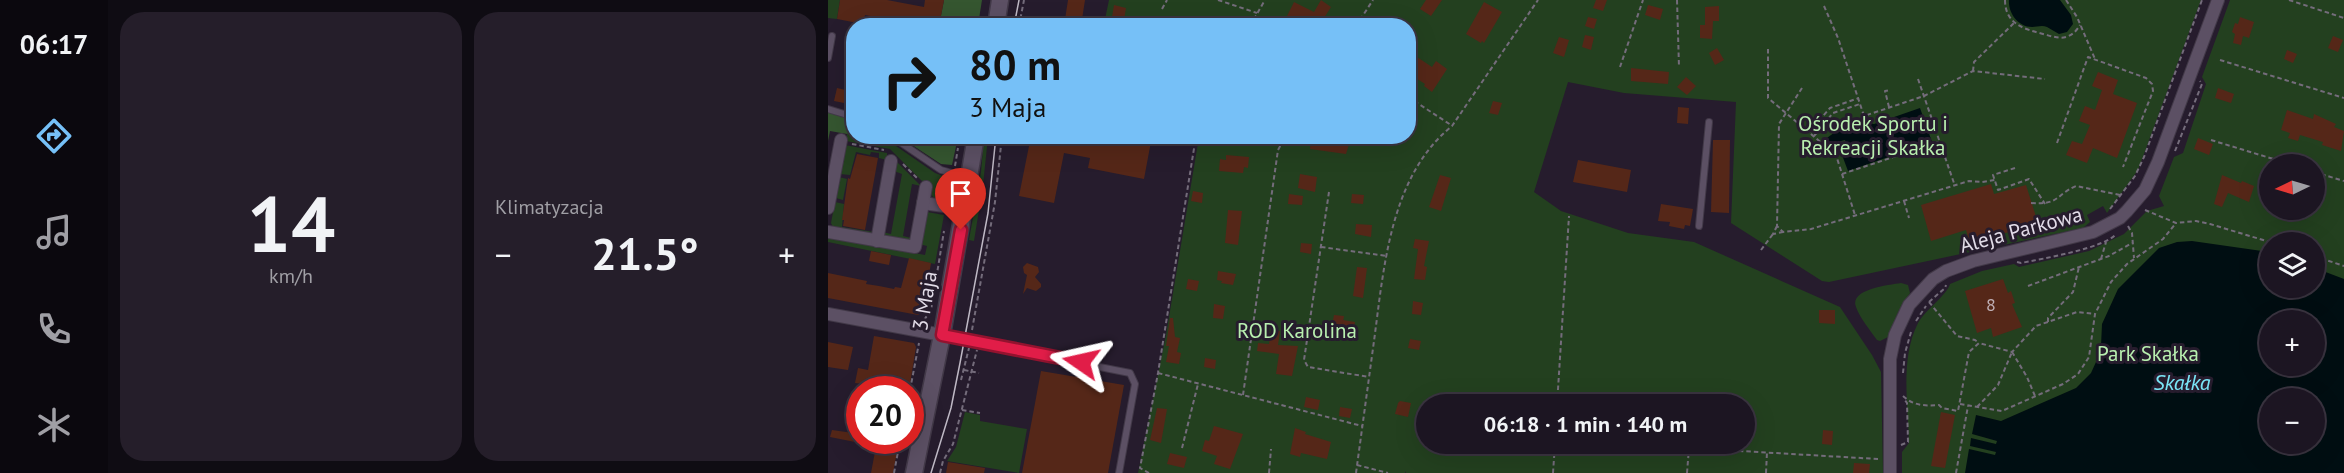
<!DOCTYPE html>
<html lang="pl">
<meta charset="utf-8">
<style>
body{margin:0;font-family:"PT Sans",sans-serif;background:#251e2a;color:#f1f3f6;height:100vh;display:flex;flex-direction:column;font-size:22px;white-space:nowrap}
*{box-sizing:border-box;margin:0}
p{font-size:20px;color:#a09fa5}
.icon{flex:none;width:33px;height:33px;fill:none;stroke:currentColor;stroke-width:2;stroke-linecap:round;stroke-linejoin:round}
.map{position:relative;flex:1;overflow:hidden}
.drawer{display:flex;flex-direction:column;gap:12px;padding:12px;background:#0f0c13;width:720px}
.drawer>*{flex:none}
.top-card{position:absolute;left:18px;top:18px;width:570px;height:126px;border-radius:24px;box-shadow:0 6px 24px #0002,0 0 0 2px #3a3440;background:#76c0f7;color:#111;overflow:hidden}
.needle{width:39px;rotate:265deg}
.tools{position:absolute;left:1431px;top:154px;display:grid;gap:12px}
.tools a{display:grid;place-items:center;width:66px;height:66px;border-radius:50%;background:#1c1522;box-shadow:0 6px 24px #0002,0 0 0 2px #3a3440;font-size:30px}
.speed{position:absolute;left:18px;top:376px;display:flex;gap:12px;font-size:30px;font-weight:700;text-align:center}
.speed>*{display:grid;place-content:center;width:78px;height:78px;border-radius:50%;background:#1c1522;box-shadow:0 6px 24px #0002,0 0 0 2px #3a3440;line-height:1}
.speed .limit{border:9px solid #d22;background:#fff;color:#111}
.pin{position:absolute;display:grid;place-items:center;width:51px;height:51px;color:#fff;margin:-62px -26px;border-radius:50% 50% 50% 0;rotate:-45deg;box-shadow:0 0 6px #0007}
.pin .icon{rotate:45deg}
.me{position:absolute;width:66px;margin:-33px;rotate:281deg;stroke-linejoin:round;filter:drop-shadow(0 0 4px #0008)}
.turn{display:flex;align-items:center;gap:21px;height:126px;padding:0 24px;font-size:27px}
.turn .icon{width:78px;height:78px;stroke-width:2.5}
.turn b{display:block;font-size:42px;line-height:51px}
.big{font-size:45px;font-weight:700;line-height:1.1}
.drawer .widget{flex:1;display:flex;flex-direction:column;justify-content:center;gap:9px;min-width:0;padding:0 21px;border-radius:24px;background:#251e2a}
.drawer .dial{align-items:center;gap:0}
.dial b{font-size:78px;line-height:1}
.heat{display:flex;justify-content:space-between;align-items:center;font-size:33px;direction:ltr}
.drawer .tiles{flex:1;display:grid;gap:12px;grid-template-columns:repeat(2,1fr)}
.trip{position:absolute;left:588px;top:394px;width:339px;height:60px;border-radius:30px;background:#1c1522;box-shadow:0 6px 24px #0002,0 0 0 2px #3a3440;font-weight:700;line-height:60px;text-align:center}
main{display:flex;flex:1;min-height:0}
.tab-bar{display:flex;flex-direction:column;width:108px;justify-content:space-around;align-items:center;background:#0b080e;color:#a09fa5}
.tab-bar .icon{width:42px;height:42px}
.tab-bar .on{color:#76c0f7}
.tab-bar b{font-size:27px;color:#f1f3f6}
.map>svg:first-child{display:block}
.green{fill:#23401f;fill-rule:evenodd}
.forest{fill:#355630}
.water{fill:#000e12;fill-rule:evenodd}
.building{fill:#552718}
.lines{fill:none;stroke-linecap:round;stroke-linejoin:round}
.lane-casing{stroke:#423948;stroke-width:8}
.street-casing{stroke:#423948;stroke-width:14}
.secondary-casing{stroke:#423948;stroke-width:19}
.path{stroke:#746c7b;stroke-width:2;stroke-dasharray:4.5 3;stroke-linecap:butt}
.lane{stroke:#5c5064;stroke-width:6}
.street{stroke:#5c5064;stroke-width:12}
.secondary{stroke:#5c5064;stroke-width:16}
.tram{stroke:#bfb9c5;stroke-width:1.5}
.route-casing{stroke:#92132f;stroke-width:15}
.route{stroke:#e11d48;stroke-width:10}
.labels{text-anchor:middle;stroke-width:6;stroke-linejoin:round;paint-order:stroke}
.number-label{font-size:18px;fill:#bfafb4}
.park-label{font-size:21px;fill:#b8efaf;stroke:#261c2d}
.street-label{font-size:21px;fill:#e2dce8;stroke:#261c2d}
.water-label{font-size:22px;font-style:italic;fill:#7ae5f6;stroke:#261c2d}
</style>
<main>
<nav class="tab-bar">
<b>06:17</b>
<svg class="icon on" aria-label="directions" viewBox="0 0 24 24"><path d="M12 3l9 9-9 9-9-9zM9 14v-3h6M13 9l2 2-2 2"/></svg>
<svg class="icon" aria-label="music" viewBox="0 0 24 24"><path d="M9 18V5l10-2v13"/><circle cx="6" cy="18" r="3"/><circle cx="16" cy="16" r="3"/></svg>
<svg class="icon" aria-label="phone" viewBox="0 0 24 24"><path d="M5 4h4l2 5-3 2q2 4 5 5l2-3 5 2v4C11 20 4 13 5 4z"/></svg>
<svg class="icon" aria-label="climate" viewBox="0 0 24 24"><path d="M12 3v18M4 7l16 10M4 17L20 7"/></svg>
</nav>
<section class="drawer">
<div class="tiles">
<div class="widget dial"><b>14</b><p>km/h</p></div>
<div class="widget"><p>Klimatyzacja</p>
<div class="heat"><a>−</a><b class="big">21.5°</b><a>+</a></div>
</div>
</div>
</section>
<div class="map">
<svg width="1516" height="473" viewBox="0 0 1516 473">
<rect width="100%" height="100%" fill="#261c2d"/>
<!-- green -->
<g class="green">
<path d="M0 0H12L9 19 0 18Z"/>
<path d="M281 0H1373L1310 170 1279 213 1275 206 1259 215 1262 222 1255 228 1001 282 994 281 903 223 908 102 796 93 740 82 706 192 733 211 800 233 866 242 1012 307 1044 355 1053 372 1055 473H578V471L577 473H310L338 335 371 137 580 136V26H288L276 24ZM598 405H916V444H598Z"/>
<path d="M1402 0H1516V473H1074V452L1081 443C1080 405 1072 358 1090 323 1098 309 1119 295 1122 284L1154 271 1186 264 1191 267 1261 251 1296 234 1319 211 1336 206 1331 196 1346 157 1355 153 1378 84 1374 77ZM1442 165H1486V210H1442ZM1442 243H1486V288H1442ZM1442 321H1486V366H1442ZM1442 399H1486V444H1442Z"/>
<path d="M25 131 26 136 55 137 107 173 123 179 119 201 105 197 96 183 62 149 18 141 19 134Z"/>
<path d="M156 137H160L155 185 146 241 141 240 153 172Z"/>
<path d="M17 145 59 153V160L51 158V153L43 152 42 155 28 152 22 175 12 174Z"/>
<path d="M63 156 93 186 84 184 75 236 83 238 82 240 56 237 54 232 63 234 74 174 66 171Z"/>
<path d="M11 177 19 179 15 200 8 198Z"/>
<path d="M7 202 16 204 14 227 46 232 44 234 5 227 3 223Z"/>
<path d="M99 212 116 215 107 264 0 242V239L6 238 97 255 99 246 91 244Z"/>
<path d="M1073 283 1080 285 1082 293 1070 312 1060 337 1052 341 1049 340C1042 330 1032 318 1028 307 1021 289 1061 285 1073 283Z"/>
<path d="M137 412 152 415V421L199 429 191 473 119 461 128 447Z"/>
</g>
<!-- forest -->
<g class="forest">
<path d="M116 0H154L150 25 111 26Z"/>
<path d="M0 112 25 120V131L19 134 2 131 0 141Z"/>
<path d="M72 137H130L124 165 113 164Z"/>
</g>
<!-- water -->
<g class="water">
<path d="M1181 0H1232L1243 15 1245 24 1239 32 1231 34C1227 32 1223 29 1219 27 1214 25 1209 27 1204 27 1190 27 1180 13 1181 0Z"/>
<path d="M1092 108 1104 142 1020 171 1014 155 1021 152 1017 140 1002 144 996 140 1024 120 1046 124Z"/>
<path d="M1364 241 1441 252 1442 288H1486L1487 268 1516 279V473H1137L1141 449 1167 455 1168 452 1142 446 1143 438 1168 444 1169 441 1144 434 1148 415 1173 421 1248 388 1263 373 1268 362 1273 346 1274 324 1290 289 1331 248 1349 242ZM1442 321H1486V366H1442ZM1442 399H1486V444H1442Z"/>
</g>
<!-- building -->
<g class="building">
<path d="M12 0H59L96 7 97 0H116L111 26H56L58 19 37 15 35 24 9 19Z"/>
<path d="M240 0H257L253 26H236Z"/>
<path d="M493 0 503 7 491 26H479L459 16 466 2 486 12Z"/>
<path d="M598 0H614L603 16 592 9Z"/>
<path d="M768 0H779L775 11 765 8Z"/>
<path d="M656 2 674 12 656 43 654 41 653 43 638 34Z"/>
<path d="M286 5 298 8 296 20 284 17Z"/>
<path d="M820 5 835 9 832 20 817 15Z"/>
<path d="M891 6V21H885L884 39 872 38V25H877V7Z"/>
<path d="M760 17 769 19 766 29 757 26Z"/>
<path d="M1412 17 1426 22 1421 38 1415 36 1413 45 1405 43 1407 34 1404 32 1407 23 1410 24Z"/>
<path d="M757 35 766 37 763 50 754 47Z"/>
<path d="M1505 36 1515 40 1510 52 1500 48Z"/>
<path d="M731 37 741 40 736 57 725 53Z"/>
<path d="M889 48 896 60 887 65 881 53Z"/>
<path d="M1459 50 1469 54 1465 63 1456 59Z"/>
<path d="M586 55 604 67 608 61 619 69 604 92 596 86 597 84 580 73V63Z"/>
<path d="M803 68 841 72 840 84 803 81Z"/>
<path d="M1270 72 1290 80 1285 94 1309 103 1289 158 1265 148 1259 163 1238 155 1244 141 1254 144 1262 125 1251 121 1257 106 1267 110 1274 90 1264 86Z"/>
<path d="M858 77 868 86 859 95 849 87Z"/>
<path d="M9 88 26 92V105L6 101Z"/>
<path d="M1390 88 1406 94 1403 103 1387 98Z"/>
<path d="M665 101 674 103 670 115 661 113Z"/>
<path d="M850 107 861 108 860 124 849 123Z"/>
<path d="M1459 110 1485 119 1486 114 1508 124 1506 127 1516 131 1513 151 1494 145 1495 142 1472 135 1470 141 1460 138 1462 133 1453 130Z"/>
<path d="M203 136H324L316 179 260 168 262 158 236 153 226 203 191 196Z"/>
<path d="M508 136 523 138 518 154 482 149 483 139 507 141Z"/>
<path d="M1370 138 1385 144 1381 155 1366 149Z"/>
<path d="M885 140H902L901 213 883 212Z"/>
<path d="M29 154 50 158 37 230 15 226 16 220H14L20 178 22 179Z"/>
<path d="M398 155 421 157 420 168 416 167 415 173 391 171 392 159 398 160Z"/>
<path d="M750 160 803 170 799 192 745 182Z"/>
<path d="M472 174 489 177 487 192 470 188Z"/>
<path d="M612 175 623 178 613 211 601 207Z"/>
<path d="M1394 175 1413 183 1414 181 1426 186 1421 202 1400 193 1394 207 1386 204Z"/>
<path d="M1163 184 1166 194 1198 185 1210 223 1142 244 1138 230 1103 241 1093 205Z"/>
<path d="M365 191 375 193 374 203 363 201Z"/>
<path d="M461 194 475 196 474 205 460 204Z"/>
<path d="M524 194 536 195 535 204 523 203Z"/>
<path d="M833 204 865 209 862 226 857 225 856 229 841 226 842 222 830 221Z"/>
<path d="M400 210 414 211 410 245 397 243Z"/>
<path d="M528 224 544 225 543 237 527 234Z"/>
<path d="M587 239 601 241 596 266 599 267 597 280 586 279 590 249 585 248Z"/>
<path d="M473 243 484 244 483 254 472 252Z"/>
<path d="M43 251 63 255 61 265 41 261Z"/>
<path d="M81 258 103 263 95 312 90 315 0 298V273L39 281 38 284 51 286 66 289 67 287 73 288Z"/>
<path d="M199 263 210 267 211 272 207 277 213 284V287L208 291 199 288 195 294 199 275 196 273 195 267Z"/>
<path d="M529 267 539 268 535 298 525 296Z"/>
<path d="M390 271 408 274 405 285 393 283 394 281 389 280Z"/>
<path d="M360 279 371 281 369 291 358 289Z"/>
<path d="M1175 279 1180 293 1183 291 1187 303 1184 304 1194 327 1165 337 1163 328 1149 333 1137 291Z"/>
<path d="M585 301 595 303 593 315 584 314Z"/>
<path d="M386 304 397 306 395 319 385 318Z"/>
<path d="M991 310H1007V324L991 323Z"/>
<path d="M506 315 516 316 514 328 504 326Z"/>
<path d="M342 318H345L347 337 352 338 349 352 353 353 351 364 338 362 341 346H338Z"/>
<path d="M515 320 527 322 524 336 513 335Z"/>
<path d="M443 330 452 331 450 345 470 346 464 376 448 374 451 354 429 351 430 343 441 344Z"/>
<path d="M46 336 86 343 88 347 81 390H52L53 386 27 383 30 368 40 370Z"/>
<path d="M582 339 593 341 591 350 580 348Z"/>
<path d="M0 342 25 347 20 370 0 367Z"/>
<path d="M377 358 388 360 387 369 376 367Z"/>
<path d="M213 371 296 385 280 473H194Z"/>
<path d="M478 397 492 400 490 410 476 407Z"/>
<path d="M572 401 583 403 580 417 567 414 570 403Z"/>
<path d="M512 407 524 409 522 418 511 416Z"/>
<path d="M329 408 339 409 333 443 322 440Z"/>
<path d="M1113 412 1127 415 1117 468 1103 466Z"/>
<path d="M386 426 415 434 402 469 386 464 389 456 374 451 377 440 381 441Z"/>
<path d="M467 428 478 432 477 434 503 442 499 459 473 453 472 457 462 454Z"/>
<path d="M4 430 32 434V443L2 437Z"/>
<path d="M995 430 1005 431 1004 445 994 444Z"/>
<path d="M49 441H71L65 473H43Z"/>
<path d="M342 453 359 457 356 468 339 464Z"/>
<path d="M120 462 157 468 156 473H118Z"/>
<path d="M1026 463 1042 464 1041 473H1025Z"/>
</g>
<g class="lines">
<!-- lane casing -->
<g class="lane-casing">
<g id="lane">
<path d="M0 58 4 36"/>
<path d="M0 109 26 117"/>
<path d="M63 136 113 170 139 177"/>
<path d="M871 226 881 122"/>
<path d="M115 335 165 343 170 347 302 373 307 384 291 473"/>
</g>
</g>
<!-- street casing -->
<g class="street-casing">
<g id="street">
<path d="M95 203 137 209"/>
<path d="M0 208 13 140"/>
<path d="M0 232 87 247 98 187"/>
<path d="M49 241 63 161"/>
<path d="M0 314 114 335"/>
<path d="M1062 473V359L1067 335 1081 305 1105 279 1118 271 1145 261 1265 232 1292 218 1299 211 1317 190 1330 162 1390 0"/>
</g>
</g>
<!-- secondary casing -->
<g class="secondary-casing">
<g id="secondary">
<path d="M168 26 172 0"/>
<path d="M86 473 114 335 148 136"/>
</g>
</g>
<!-- path -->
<g class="path">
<path d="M390 0 429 13"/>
<path d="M849 0 851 67"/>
<path d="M1177 0C1177 24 1196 29 1215 34 1223 36 1231 39 1238 37 1245 35 1249 30 1252 25"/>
<path d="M1238 0 1249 17 1267 59"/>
<path d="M1461 0 1516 18"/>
<path d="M996 6 1010 38 1036 116 1096 96 1145 71 1217 79"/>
<path d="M334 9 339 0"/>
<path d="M191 26 196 0"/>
<path d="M422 26 437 0"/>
<path d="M528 26 545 0"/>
<path d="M940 49V98L1008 155 1027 215"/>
<path d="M1392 60 1516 98"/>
<path d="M792 67 815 0"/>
<path d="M1145 71 1146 62 1186 23"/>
<path d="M1090 79 1127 186"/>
<path d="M974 88 951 124 949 226 955 232 983 229 1141 181 1154 182 1167 180"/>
<path d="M580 97 623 125"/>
<path d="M1061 107 1057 91 1062 90"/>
<path d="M981 132 1002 108 1031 98"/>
<path d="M986 136 1005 113 1032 104"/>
<path d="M1383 140 1465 165"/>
<path d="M1229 143 1260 57 1318 78 1324 84 1325 91 1295 167"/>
<path d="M24 144 56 150"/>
<path d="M1347 151 1374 84 1372 81"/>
<path d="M75 164 90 179"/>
<path d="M127 166 130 148"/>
<path d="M1187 168 1165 175 1170 190 1201 179 1217 204"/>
<path d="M1486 172 1516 181"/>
<path d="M1014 174 1111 142"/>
<path d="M501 192 476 360 480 367 541 377"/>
<path d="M1076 201 1081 218"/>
<path d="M1203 203C1232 205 1227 195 1248 186L1292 195"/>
<path d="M1282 209 1307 176 1316 157 1374 0"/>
<path d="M1317 210 1348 223 1368 221 1382 224 1445 243"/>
<path d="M949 226 945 234 955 232"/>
<path d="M1300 226 1304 233 1306 258"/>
<path d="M493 247 559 256"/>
<path d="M933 250 945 234"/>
<path d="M1486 256 1516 266"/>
<path d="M1273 259 1278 242"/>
<path d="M1189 262 1193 263C1213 259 1277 248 1288 234"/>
<path d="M1200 286 1281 256 1304 243"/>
<path d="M1101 302 1117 288 1118 285"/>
<path d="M1101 302 1129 336 1147 340 1151 343"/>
<path d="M96 320 103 310 116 231"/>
<path d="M1088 321 1098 306"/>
<path d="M1220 322V318L1245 292 1251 267"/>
<path d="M144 330 167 202 174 136"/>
<path d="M1184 352 1199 377 1207 396"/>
<path d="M136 370 151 373"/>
<path d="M330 373 534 426"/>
<path d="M1075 373 1077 353 1083 332"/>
<path d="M133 380 141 348"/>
<path d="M82 390 91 343"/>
<path d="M415 395 450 150 458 136"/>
<path d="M1075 396C1086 406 1097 406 1111 405L1114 408 1130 411 1141 352 1151 343 1184 352 1208 326 1249 312 1267 314"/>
<path d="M1132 404 1174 411 1235 384 1250 374 1261 357 1267 314 1283 282 1299 264 1335 239 1348 223"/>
<path d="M729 405 741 216"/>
<path d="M1149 407 1170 385 1184 352"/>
<path d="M134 410 152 413"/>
<path d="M1073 445 1080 442 1079 403 1076 399"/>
<path d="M354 448 370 384"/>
<path d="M529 465 560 473"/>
<path d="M66 473 72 441"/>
<path d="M112 473 115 461 125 444 149 350"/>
<path d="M321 473 312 468 330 373 368 136"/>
<path d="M441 473 443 449"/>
<path d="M528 473C534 429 540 385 546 341 556 267 562 176 624 126L710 0"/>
<path d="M725 473 727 444"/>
<path d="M859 473 861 448 1050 459"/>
<path d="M938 473 939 452"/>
<path d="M1128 473 1140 406"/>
</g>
<!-- lane -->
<use href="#lane" class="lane"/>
<!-- street -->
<use href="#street" class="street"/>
<!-- secondary -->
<use href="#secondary" class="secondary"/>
<!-- tram -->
<g class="tram">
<path d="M186 26 191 0"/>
<path d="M103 473 123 408 132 363 160 213 168 136"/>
</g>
</g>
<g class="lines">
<!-- route casing -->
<g class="route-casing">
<path id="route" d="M133 230 114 335 253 362"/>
</g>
<!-- route -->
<use href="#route" class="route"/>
</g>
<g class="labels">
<!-- number labels -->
<g class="number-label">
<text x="1163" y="311">8</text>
</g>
<!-- park labels -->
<g class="park-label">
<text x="1045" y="131">Ośrodek Sportu i<tspan x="1045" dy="24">Rekreacji Skałka</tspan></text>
<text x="469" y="338">ROD Karolina</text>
<text x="1320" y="361">Park Skałka</text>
</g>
<!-- street labels -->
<g class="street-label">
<text transform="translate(1193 230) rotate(-15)" y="7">Aleja Parkowa</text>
<text transform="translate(97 301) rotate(-80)" y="7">3 Maja</text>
</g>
<!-- water labels -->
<g class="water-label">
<text x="1354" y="390">Skałka</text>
</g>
</g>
</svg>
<div class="tools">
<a><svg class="needle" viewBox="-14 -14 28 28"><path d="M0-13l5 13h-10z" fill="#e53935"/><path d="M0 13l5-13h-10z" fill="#a09fa5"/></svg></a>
<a><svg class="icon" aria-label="layers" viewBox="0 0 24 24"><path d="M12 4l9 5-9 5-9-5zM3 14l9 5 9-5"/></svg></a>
<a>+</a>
<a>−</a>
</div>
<div class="speed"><div class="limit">20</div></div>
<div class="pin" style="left:133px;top:230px;background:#d93025"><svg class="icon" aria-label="arrive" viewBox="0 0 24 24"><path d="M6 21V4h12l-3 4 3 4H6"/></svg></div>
<svg class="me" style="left:253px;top:362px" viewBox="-20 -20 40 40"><path d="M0-17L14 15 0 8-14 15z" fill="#e11d48" stroke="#fff" stroke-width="4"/></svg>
<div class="trip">06:18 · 1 min · 140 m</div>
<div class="top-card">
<div class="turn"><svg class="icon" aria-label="right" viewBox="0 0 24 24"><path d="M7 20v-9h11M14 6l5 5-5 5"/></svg><div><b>80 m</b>3 Maja</div></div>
</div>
</div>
</main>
